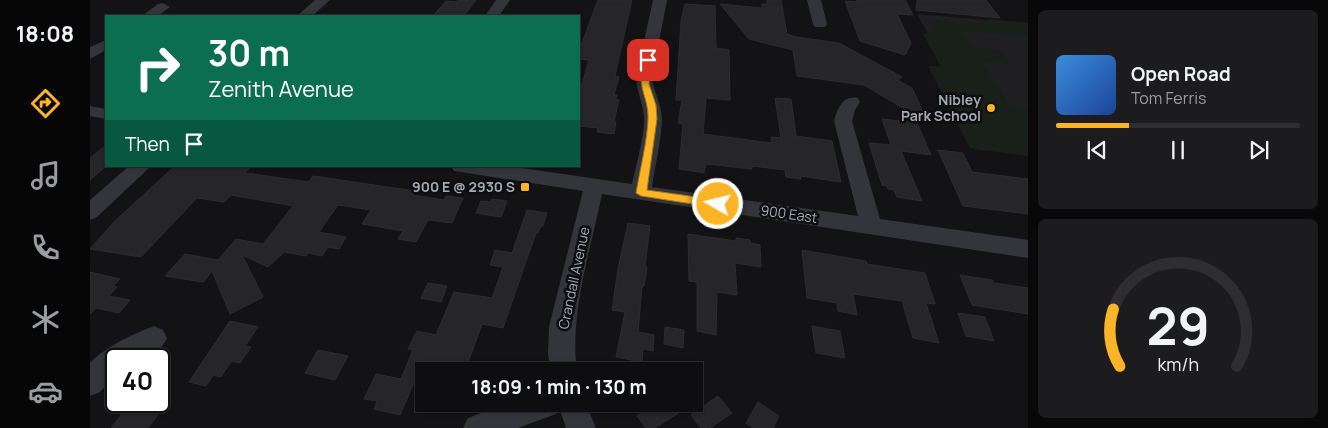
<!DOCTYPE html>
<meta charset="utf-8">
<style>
body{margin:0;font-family:Manrope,sans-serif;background:#1c1c1e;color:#f1f3f6;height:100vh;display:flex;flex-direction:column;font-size:19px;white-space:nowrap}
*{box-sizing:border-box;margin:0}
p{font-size:16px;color:#9b9c9f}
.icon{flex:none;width:28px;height:28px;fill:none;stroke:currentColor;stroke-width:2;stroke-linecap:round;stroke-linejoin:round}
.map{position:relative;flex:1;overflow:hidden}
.sheet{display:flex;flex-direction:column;gap:10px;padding:10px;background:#080809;width:300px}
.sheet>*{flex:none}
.guide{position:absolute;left:15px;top:15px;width:475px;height:152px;border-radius:0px;box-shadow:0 1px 4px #0004,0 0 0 1px #2e2e30;background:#0b6e4f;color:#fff;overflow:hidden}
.speed{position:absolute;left:15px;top:348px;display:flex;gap:10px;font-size:25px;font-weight:700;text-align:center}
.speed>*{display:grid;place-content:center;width:65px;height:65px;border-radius:50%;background:#0e0e10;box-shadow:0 1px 4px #0004,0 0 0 1px #2e2e30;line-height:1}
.speed .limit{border:2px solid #111;border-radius:8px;background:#fff;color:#111}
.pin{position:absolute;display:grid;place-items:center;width:42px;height:42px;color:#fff;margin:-21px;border-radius:10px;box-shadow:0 2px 8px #0006}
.me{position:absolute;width:55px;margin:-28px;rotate:278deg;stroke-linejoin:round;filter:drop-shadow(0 0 4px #0008)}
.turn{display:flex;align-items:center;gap:18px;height:105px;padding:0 20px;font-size:22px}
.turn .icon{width:65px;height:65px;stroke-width:2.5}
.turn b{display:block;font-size:35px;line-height:42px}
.then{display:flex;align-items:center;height:48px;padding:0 20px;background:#0003;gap:10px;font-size:19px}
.sheet .tile{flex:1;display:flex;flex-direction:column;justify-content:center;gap:8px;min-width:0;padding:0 18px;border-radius:8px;background:#1c1c1e}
.sheet .dial{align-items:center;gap:0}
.dial svg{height:130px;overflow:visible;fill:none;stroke:#2e2e30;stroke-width:7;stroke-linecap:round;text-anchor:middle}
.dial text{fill:#f1f3f6;stroke:none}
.song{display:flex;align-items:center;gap:15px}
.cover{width:60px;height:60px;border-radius:8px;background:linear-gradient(135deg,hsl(210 70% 55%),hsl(220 70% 35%))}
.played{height:5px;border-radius:2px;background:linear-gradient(90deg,#fbb425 30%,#2e2e30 30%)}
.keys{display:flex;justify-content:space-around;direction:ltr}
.trip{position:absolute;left:325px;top:362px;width:288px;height:50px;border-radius:0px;background:#0e0e10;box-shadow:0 1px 4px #0004,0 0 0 1px #2e2e30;font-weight:700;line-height:50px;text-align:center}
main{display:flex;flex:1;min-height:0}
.tab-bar{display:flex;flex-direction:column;width:90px;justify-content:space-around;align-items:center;background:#060606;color:#9b9c9f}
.tab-bar .icon{width:35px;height:35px}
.tab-bar .on{color:#fbb425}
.tab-bar b{font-size:22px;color:#f1f3f6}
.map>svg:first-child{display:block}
.built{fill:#1f1f22}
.green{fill:#19201a}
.building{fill:#262629;stroke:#2d2d31}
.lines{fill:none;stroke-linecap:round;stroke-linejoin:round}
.minor{fill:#34353a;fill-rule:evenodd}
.route{fill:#fbb425;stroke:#a37518}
.poi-dot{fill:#fbb425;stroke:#0e0e10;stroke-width:2}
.labels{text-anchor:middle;stroke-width:5;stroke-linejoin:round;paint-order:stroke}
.poi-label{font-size:14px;font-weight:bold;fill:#a4a9b6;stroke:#0e0e10;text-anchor:end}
.street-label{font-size:14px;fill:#a4a9b6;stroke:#0e0e10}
</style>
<main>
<nav class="tab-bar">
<b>18:08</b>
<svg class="icon on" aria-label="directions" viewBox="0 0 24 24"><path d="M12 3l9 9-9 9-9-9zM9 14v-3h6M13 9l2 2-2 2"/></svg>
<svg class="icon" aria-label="music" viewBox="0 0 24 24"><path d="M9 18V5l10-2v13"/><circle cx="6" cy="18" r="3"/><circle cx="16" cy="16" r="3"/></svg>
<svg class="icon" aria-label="phone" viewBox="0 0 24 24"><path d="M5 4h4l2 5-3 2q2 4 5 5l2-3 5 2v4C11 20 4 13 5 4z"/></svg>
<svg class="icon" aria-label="climate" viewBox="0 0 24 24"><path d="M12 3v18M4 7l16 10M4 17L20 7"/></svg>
<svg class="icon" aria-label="car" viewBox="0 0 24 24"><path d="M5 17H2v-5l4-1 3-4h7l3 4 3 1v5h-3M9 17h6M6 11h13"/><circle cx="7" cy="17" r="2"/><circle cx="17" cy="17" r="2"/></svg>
</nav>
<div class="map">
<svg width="938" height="428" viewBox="0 0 938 428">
<rect width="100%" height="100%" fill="#131315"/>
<!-- built -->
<path class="built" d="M827 14 938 24V155L884 149 841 66 856 67Z"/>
<!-- green -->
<path class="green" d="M837 19 889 23 899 19 938 23V37L872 31 883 48 910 50 920 64 891 61 921 107 938 109V156L880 148 838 66 851 67 833 34 845 31Z"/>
<!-- building -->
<g class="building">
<path d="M368 0H386L374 16H343L356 1 366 2Z"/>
<path d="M508 0H542L525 76 529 77 524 95H527L526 99 529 100 524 121 526 122 524 134 507 132 508 128 489 126V86L491 87 499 60 489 59V51Z"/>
<path d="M677 0H691L697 34 706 37 749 43 812 77 807 80 822 88 838 123 774 85 707 76 703 50 659 39 630 4 672 8V4H677Z"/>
<path d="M767 0H815L823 15 807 14 821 43 815 55 770 41 755 1 767 2Z"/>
<path d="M827 0H896L910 18 826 10Z"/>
<path d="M595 4 625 6 626 48 639 50 640 100 616 98 613 134 682 143 681 137 691 138 685 98 701 99 706 136 742 141 751 182 710 176 711 179 696 177 695 170 662 166V169L616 164 614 173 589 169 593 124 588 123 592 100H586L591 21Z"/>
<path d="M792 119 827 123 841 155 811 151 832 201 807 197 804 190 798 189 797 186 792 185 779 143 801 145Z"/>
<path d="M16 145V166L0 180V158Z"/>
<path d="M848 150 873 153 882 172 938 179V214L873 206Z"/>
<path d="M85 166H161L155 173 219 182 223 176 325 191 323 195 354 200 356 196 373 198 362 223 338 220 326 242 308 239 313 231 272 224 281 210 248 205 229 232 256 237 249 249 238 247 232 256 218 253 216 256 194 252 178 267 152 255 173 297 140 314 122 271 113 282 75 276 95 254 128 260 146 239 173 244 203 206 141 195 134 202 107 198 51 257 0 249 25 221Z"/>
<path d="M402 199 417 201 411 217 386 213 391 201 401 202Z"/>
<path d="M437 210 457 213 453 226H451L448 233H446L413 328 392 324 375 371 333 362 310 415 284 409 287 401 274 399 286 374 311 379 323 350 318 349 327 331 346 335 364 292 402 298 413 267 400 265 405 250 422 253Z"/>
<path d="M538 223 560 226 555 266 557 267 554 286H552L548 332 564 335 563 351 553 349 552 362 526 357 535 312 522 310 528 269Z"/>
<path d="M598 234 646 241V238L660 240V243L670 245 671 267 645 263 647 295 627 292 626 335 607 331V282L599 281Z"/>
<path d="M712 250 776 261 777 264 835 273 845 304 836 303 849 343 823 338 812 301 763 294 767 315 748 311 747 303 717 298Z"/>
<path d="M0 272 30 279 23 286 27 287 19 296 40 300 29 313 6 308 0 314Z"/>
<path d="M870 275 902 280 904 283 938 288V314L882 305Z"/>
<path d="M338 283 357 286 351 302 331 298Z"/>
<path d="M868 313 895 317 904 341 876 336Z"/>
<path d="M140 321 168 327 155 346 161 347 150 363 141 361 131 377 123 375 116 386 99 382Z"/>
<path d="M722 326 750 331 755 358 726 353Z"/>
<path d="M575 327 594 330 593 348 574 344Z"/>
<path d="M228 350 258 356 245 380 215 373Z"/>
<path d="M628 396 642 413 620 428H611L601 415Z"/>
<path d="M42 401H78L58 428H21Z"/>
<path d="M668 402 689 416 683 428H663L656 423Z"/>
<path d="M545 404H602L565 428H556L547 416 552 413Z"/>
</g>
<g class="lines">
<!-- minor -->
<g class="minor">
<path d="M225 0H240L222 16H207Z"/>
<path d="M406 0H420L409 16H395Z"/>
<path d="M563 0H577L562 78C564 92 572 106 572 120 571 142 565 165 562 187L768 216 744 121C748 108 753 95 768 98L770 102 765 110 762 121 790 219 938 240V258L512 194C501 248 479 316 487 371H460L458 353 459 327 493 191 371 172 364 171 361 166H418L542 184C546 165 555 135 554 117 553 103 547 92 546 78Z"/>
<path d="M717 0H731L737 24 735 27H725L723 24Z"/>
<path d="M73 3 80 7 68 16H52L68 4Z"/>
<path d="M16 40V50L0 59V47Z"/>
<path d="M0 106 16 109V119L0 116Z"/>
<path d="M39 166H61L7 217 0 220V200Z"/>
<path d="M64 326 73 330 77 338C67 359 46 359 26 359V375L10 392 0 396V363C13 348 45 333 64 326Z"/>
<path d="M416 404H496L506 428H476L469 407 466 414 428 428H373L378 418Z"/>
</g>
</g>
<!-- route -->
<path class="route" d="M555 58 562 60 559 84 566 105 567 119 557 190 628 200 632 201 633 204 632 207 628 208 551 196 546 193C550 169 557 143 558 119 559 96 544 85 555 58Z"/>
<!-- markers -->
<g class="poi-dot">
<circle cx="901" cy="108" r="5"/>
<rect x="430" y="182" width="10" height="10" rx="2.5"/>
</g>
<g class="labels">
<!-- poi labels -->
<g class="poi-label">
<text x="891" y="105">Nibley<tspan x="891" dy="16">Park School</tspan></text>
<text x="425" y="192">900 E @ 2930 S</text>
</g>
<!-- street labels -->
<g class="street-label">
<text transform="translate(699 214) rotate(8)" y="5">900 East</text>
<text transform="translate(484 278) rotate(-78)" y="5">Crandall Avenue</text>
</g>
</g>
</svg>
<div class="speed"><div class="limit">40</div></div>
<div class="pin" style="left:558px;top:60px;background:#d93025"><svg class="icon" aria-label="arrive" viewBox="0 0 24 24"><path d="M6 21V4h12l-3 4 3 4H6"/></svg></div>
<svg class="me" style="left:628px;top:204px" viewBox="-20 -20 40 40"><circle r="17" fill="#fbb425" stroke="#fff" stroke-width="3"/><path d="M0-11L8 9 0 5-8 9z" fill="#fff"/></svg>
<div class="trip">18:09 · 1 min · 130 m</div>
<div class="guide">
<div class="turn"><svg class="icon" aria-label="right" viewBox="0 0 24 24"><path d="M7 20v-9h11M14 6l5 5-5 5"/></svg><div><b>30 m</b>Zenith Avenue</div></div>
<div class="then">Then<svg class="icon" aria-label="arrive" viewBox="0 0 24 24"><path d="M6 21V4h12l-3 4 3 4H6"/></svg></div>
</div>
</div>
<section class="sheet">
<div class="tile">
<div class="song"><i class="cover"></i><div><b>Open Road</b><p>Tom Ferris</p></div></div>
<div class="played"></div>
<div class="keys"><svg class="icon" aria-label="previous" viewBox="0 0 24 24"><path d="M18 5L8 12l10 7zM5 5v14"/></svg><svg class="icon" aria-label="pause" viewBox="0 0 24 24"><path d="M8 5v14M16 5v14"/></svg><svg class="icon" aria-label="next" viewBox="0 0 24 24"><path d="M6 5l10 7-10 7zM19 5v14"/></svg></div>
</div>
<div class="tile dial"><svg viewBox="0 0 100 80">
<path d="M14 69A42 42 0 1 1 86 69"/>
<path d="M14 69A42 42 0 0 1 10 34" stroke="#fbb425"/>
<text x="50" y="56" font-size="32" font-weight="700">29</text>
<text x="50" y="72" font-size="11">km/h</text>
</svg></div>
</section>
</main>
